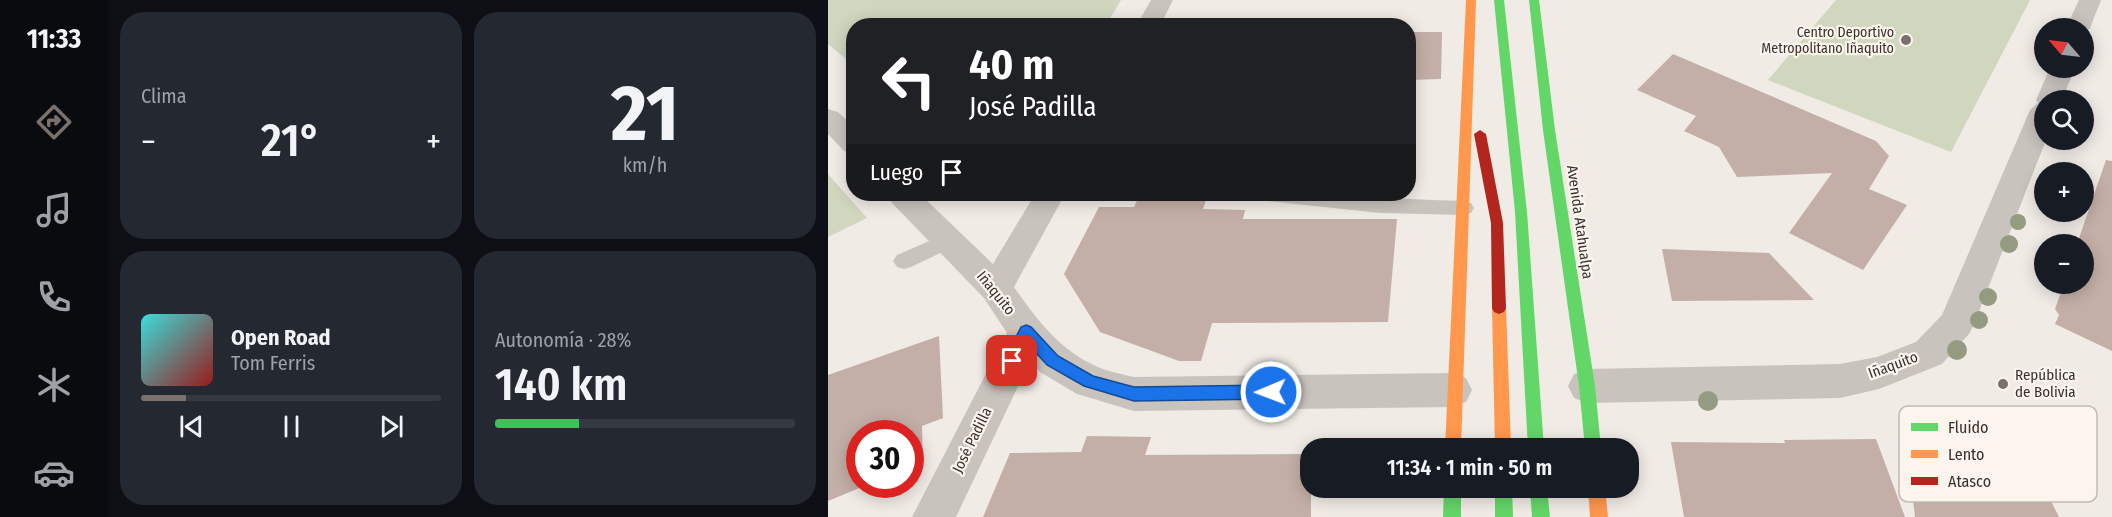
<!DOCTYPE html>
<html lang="es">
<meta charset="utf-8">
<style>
body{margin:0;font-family:"Fira Sans Condensed",sans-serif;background:#242831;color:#f1f3f6;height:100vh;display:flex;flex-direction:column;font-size:22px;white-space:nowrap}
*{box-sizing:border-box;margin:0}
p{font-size:20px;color:#9ea1a6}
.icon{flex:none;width:33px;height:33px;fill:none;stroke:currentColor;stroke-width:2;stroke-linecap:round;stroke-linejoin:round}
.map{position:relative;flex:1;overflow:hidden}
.side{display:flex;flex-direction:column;gap:12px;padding:12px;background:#0d0f14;width:720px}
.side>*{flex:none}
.hud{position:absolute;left:18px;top:18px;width:570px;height:183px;border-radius:24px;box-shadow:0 3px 15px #0003;background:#202124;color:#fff;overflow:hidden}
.needle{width:39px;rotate:298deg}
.controls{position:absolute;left:1206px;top:18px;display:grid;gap:12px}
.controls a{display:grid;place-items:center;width:60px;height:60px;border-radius:50%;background:#171b24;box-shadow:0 3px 15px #0003;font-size:30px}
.speed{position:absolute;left:18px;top:420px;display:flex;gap:12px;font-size:30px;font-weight:700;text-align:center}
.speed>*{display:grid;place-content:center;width:78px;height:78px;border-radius:50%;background:#171b24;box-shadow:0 3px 15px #0003;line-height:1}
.speed .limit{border:9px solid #d22;background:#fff;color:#111}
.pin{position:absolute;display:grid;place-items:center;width:51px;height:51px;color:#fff;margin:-26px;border-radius:12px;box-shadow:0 3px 9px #0006}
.me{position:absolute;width:66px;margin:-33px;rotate:269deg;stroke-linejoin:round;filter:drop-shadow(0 0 4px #0008)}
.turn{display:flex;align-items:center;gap:21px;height:126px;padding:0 24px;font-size:27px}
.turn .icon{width:78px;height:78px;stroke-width:2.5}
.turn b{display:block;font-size:42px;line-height:51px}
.then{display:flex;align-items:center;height:57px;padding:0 24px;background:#0003;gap:12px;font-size:22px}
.big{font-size:45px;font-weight:600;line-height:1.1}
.side .tile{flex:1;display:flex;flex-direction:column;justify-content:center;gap:9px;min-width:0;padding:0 21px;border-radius:24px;background:#242831}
.side .dial{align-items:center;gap:0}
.dial b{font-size:78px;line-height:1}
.song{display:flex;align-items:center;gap:18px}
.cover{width:72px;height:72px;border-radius:9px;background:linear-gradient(135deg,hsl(180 70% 55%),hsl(0 70% 35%))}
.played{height:6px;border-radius:3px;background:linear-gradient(90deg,#7a716c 15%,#363941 15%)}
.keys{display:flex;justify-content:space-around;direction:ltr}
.heat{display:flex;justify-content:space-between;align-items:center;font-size:33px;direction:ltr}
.charge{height:9px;border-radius:4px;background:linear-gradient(90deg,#34c759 28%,#363941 0)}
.side .tiles{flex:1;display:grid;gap:12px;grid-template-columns:repeat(2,1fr)}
.trip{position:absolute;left:472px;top:438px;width:339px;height:60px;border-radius:24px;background:#171b24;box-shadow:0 3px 15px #0003;font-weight:600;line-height:60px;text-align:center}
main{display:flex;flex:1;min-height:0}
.menu{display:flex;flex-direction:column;width:108px;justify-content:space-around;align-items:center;background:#090b0e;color:#9ea1a6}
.menu .icon{width:42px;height:42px}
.menu .selected{color:#7a716c}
.menu b{font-size:27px;color:#f1f3f6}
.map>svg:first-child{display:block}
.green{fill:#d1d6bf}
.building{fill:#c3afa7}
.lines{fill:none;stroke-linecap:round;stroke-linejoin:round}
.lane{fill:#c9c3be;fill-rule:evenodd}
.street{fill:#c9c3be;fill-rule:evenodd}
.fast{fill:#63d668;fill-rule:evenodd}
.slow{fill:#ff974d;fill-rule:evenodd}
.jam{fill:#b3261e;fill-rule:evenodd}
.tree{fill:#959b80}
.route{fill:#1a73e8;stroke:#114b97;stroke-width:1.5}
.poi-dot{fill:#7a716c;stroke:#fbf5ee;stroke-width:2}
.labels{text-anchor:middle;stroke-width:4.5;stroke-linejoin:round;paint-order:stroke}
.far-poi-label{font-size:14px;fill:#3b302b;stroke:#fbf5ee;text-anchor:end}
.street-label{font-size:15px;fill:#3b302b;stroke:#fbf5ee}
.poi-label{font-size:15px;fill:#3b302b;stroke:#fbf5ee;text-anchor:start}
.key{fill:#fbf5ee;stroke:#c1bab4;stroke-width:1.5}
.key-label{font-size:16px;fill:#3b302b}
</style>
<main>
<nav class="menu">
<b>11:33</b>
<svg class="icon selected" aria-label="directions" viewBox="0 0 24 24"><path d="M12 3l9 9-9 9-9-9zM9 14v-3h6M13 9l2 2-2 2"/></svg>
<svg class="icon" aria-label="music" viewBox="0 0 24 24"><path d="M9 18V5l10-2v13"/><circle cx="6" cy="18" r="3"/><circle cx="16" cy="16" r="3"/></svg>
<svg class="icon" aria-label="phone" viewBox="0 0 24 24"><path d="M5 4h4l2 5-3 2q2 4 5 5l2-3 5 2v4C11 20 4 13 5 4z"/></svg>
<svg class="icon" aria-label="climate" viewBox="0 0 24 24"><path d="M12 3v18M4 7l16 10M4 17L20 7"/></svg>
<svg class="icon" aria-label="car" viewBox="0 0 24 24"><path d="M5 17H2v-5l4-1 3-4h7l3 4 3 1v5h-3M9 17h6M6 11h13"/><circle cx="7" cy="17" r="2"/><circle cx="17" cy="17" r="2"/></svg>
</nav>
<section class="side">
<div class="tiles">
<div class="tile"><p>Clima</p>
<div class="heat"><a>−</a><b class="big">21°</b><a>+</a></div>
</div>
<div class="tile dial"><b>21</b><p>km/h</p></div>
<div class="tile">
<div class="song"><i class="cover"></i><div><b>Open Road</b><p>Tom Ferris</p></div></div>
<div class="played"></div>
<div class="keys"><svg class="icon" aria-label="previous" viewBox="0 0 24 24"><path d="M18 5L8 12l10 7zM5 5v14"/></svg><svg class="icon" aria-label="pause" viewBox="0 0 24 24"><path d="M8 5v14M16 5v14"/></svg><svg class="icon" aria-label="next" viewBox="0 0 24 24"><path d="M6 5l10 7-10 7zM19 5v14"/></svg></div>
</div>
<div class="tile"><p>Autonomía · 28%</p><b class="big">140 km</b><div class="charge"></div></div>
</div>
</section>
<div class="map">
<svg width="1284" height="517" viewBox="0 0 1284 517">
<rect width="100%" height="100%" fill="#f0ebe5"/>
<!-- green -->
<g class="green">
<path d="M0 0H293L278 25 26 26 25 65 0 44Z"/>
<path d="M1008 0H1202L1123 152 940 80Z"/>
<path d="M0 174 39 218 0 237Z"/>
</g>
<!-- building -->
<g class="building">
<path d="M580 32H614L613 79 580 80Z"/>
<path d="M845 54 1048 141 1061 156 1041 189 1079 205 1035 270 961 233 1004 173 909 177 891 147 856 131 868 116 809 90Z"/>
<path d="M1278 160 1284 161V351L1227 324 1231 315 1227 309 1236 284H1256V244H1249Z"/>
<path d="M312 194H380L375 209 417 210 415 219H569L560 322 384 323 373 361H351L272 332 236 274 271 207H306Z"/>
<path d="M834 249 941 253 986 300 844 301Z"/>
<path d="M111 336 115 418 94 426 95 463 82 468V434H32V484H41L0 501V375Z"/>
<path d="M259 436 323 437 317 455 483 454V517H155L182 453 253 452Z"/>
<path d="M1048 439 1077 517H856L843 442 957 443 956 440Z"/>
<path d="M1210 475 1231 517H1087L1085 500Z"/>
</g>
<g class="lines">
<!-- lane -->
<g class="lane">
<path d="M431 194C499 194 567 199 636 201L643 203 646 208 643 213 636 215 552 213 440 201 433 199Z"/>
<path d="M120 233 127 236 130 241 127 246 83 267 76 269 69 267 65 261 69 255Z"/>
</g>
<!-- street -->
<g class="street">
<path d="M323 0H345L332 26H308Z"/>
<path d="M1251 0H1273L1262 28 1256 34V28H1238Z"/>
<path d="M1222 68H1247L1234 100H1216L1218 140 1146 324 1141 334 1114 364 1051 389 1012 398 759 403 746 398 740 386 746 374 759 369 1012 364 1049 357 1088 342 1114 315 1202 110 1210 103 1208 100Z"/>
<path d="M0 109 10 112 26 127V153L16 151 0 134Z"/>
<path d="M59 194H92L165 264 207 194H237L186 287C209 320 232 351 270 367 281 372 294 374 306 377L625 373 638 378 644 390 638 402 625 407 306 411 249 394 212 372 202 361 128 517H84L179 333 156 298 63 202Z"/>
</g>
<!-- fast -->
<g class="fast">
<path d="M666 0H676L699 212 716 448H700L687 212Z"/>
<path d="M701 0H711L727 130 767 386 773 448H757L751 386 715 130Z"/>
<path d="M616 488H633V517H615Z"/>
<path d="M667 488H684L685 517H667Z"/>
<path d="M702 488H719L722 517H704Z"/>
</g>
<!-- slow -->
<g class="slow">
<path d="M638 0H648L633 448H617Z"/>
<path d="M671 302 676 304 678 308 683 448H667L664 308 666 304Z"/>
<path d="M760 488H777L780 517H762Z"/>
</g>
<!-- jam -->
<path class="jam" d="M652 130 658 134 675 223 678 308 676 312 671 314 666 312 664 308 663 223 646 134Z"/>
</g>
<!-- trees -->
<g class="tree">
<circle cx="1190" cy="222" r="8"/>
<circle cx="1181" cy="244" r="9"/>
<circle cx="1160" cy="297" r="9"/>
<circle cx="1151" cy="320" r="9"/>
<circle cx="1129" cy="350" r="10"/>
<circle cx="880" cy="401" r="10"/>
</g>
<!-- route -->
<path class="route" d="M198 325 203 327 230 356 265 376 306 387 443 385 448 387 451 392 448 397 443 399 306 401 256 386 219 365 200 344 189 366 184 368 178 366 176 361 193 327Z"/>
<!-- markers -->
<g class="poi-dot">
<circle cx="1078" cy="40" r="6"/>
<circle cx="1175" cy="384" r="6"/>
</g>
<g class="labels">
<!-- far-poi labels -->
<g class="far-poi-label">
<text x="1066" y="37">Centro Deportivo<tspan x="1066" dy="16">Metropolitano Iñaquito</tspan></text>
</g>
<!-- street labels -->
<g class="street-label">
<text transform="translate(752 222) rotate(82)" y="5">Avenida Atahualpa</text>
<text transform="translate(168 293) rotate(51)" y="5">Iñaquito</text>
<text transform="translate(1065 365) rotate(-20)" y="5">Iñaquito</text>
<text transform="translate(144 440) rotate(-64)" y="5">José Padilla</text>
</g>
<!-- poi labels -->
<g class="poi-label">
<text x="1187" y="380">República<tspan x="1187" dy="17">de Bolivia</tspan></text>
</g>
</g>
<!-- legend -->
<rect x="1071" y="406" width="198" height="96" rx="9" class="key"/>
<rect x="1083" y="423" width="27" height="8" fill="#63d668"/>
<rect x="1083" y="450" width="27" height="8" fill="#ff974d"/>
<rect x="1083" y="477" width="27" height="8" fill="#b3261e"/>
<g class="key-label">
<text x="1120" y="433">Fluido</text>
<text x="1120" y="460">Lento</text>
<text x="1120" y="487">Atasco</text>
</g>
</svg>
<div class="controls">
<a><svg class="needle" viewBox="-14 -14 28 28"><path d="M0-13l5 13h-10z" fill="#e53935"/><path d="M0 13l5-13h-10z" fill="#9ea1a6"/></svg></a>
<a><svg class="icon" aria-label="search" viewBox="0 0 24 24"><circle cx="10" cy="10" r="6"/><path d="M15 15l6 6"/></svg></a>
<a>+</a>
<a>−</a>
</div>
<div class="speed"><div class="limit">30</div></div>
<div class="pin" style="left:184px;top:361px;background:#d93025"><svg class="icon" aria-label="arrive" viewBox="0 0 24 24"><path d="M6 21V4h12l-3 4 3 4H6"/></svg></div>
<svg class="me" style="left:443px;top:392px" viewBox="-20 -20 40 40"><circle r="17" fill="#1a73e8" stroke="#fff" stroke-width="3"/><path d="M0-11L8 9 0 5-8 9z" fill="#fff"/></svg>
<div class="trip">11:34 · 1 min · 50 m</div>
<div class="hud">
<div class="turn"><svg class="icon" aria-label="left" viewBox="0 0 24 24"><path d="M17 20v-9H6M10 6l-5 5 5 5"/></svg><div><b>40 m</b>José Padilla</div></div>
<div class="then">Luego<svg class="icon" aria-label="arrive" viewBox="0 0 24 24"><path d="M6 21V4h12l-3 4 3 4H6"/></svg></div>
</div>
</div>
</main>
